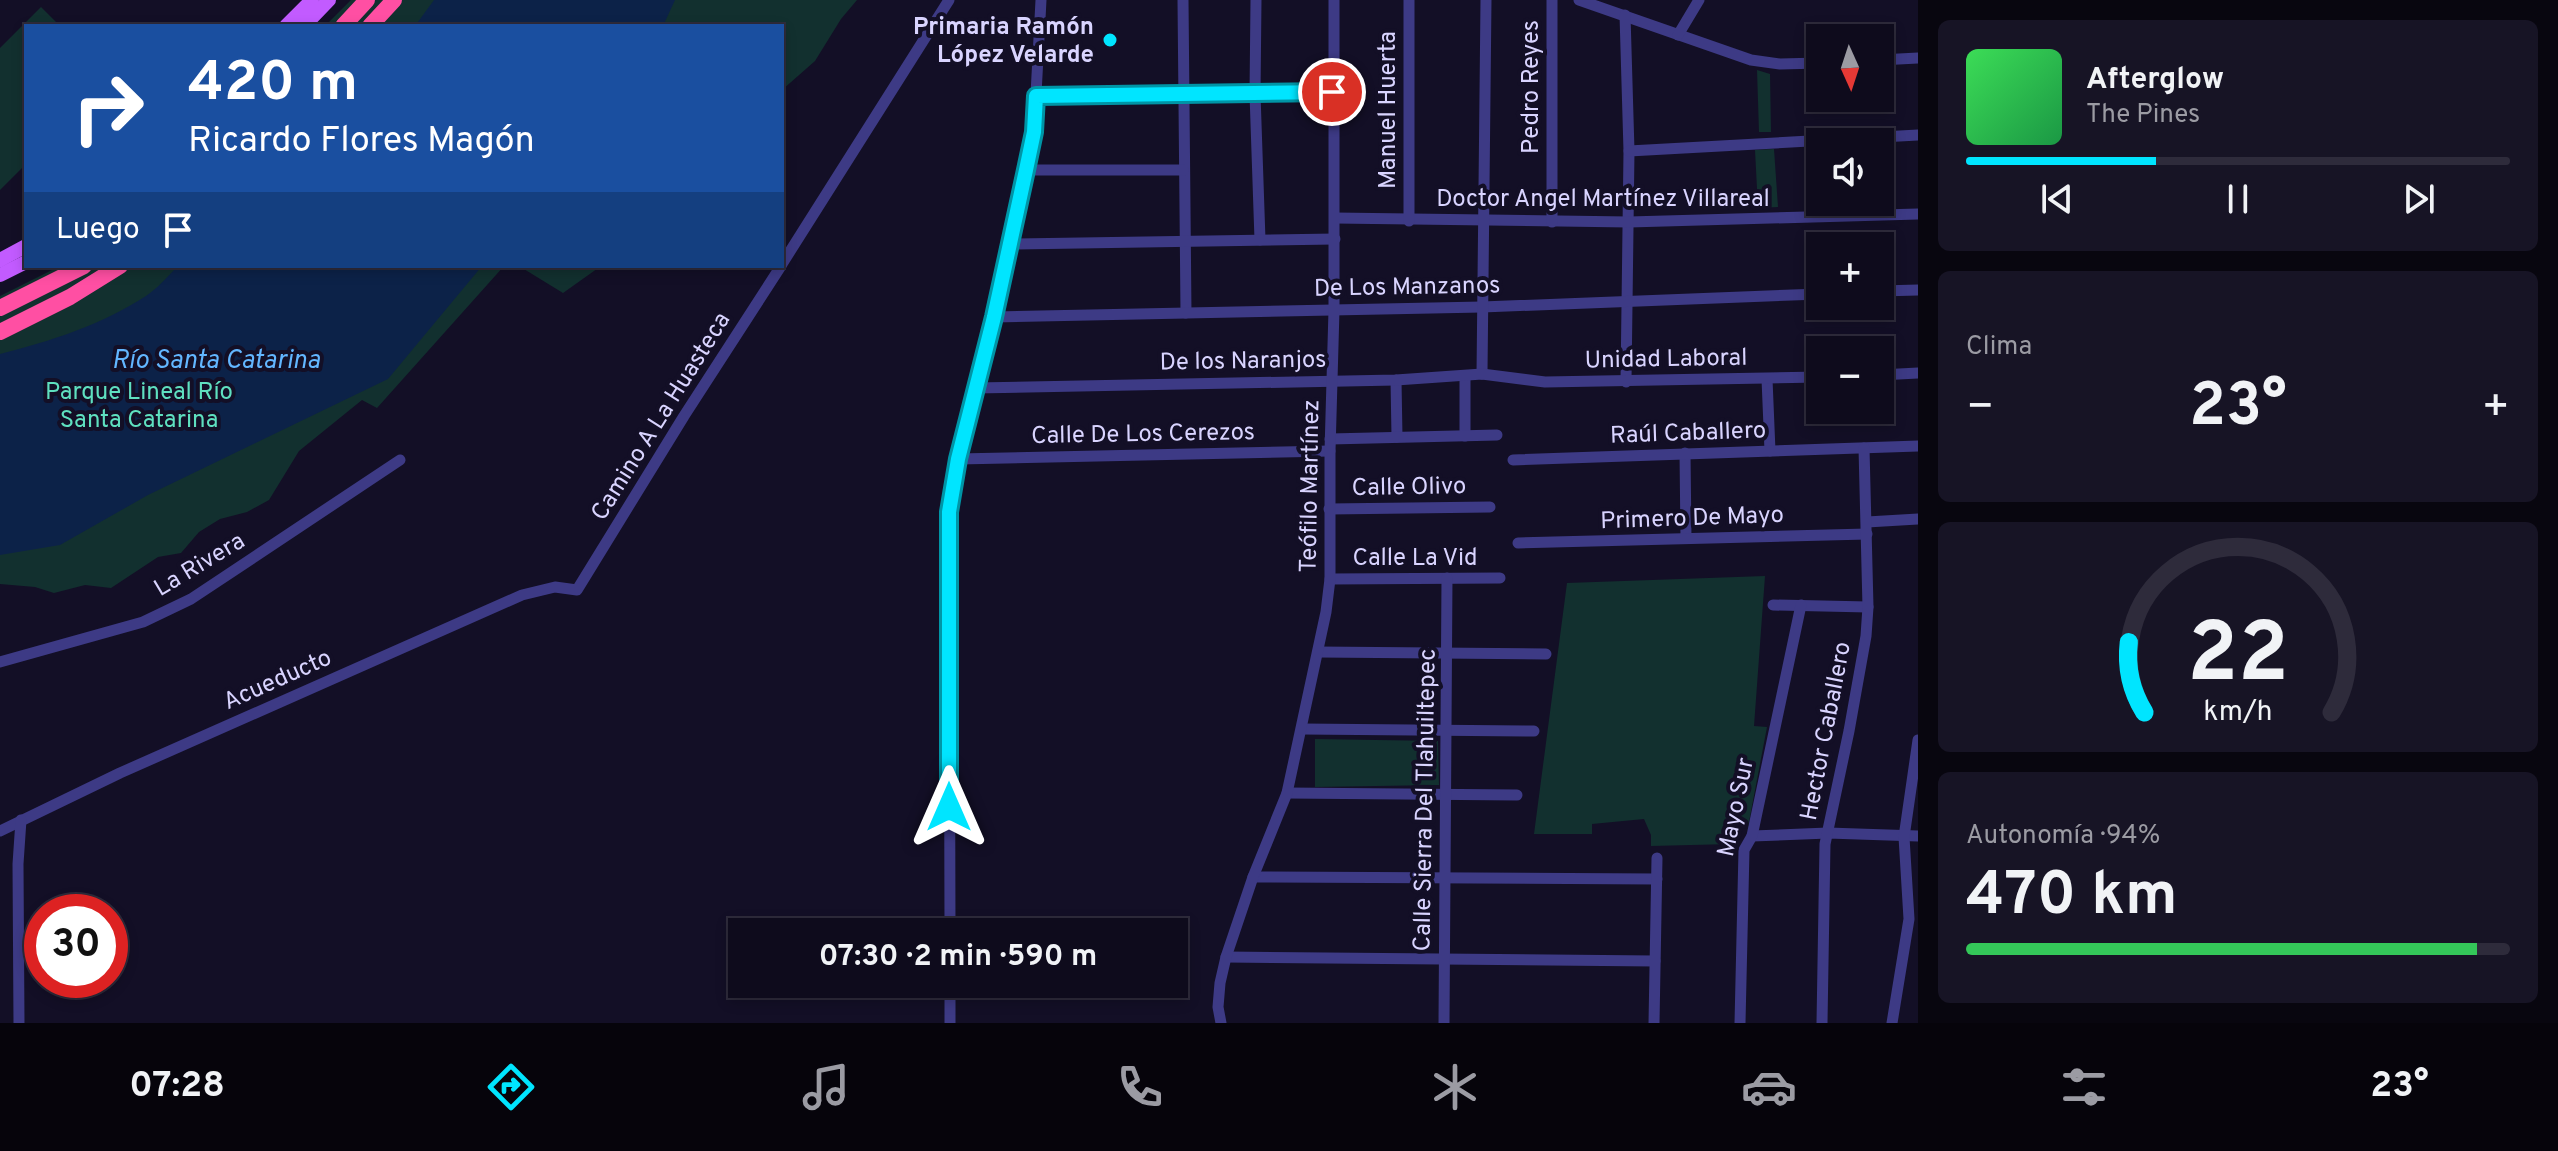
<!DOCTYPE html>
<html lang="es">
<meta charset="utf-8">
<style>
body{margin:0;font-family:Overpass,sans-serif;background:#171425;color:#f1f3f6;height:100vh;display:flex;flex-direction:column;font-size:30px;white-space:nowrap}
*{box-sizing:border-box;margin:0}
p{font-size:26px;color:#9b9ba3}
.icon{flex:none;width:44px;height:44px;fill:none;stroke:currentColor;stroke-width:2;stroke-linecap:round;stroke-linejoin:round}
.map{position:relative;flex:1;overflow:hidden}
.details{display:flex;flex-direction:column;gap:20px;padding:20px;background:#08060f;width:640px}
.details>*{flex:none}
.top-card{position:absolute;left:24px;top:24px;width:760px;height:244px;border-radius:0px;box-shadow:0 4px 12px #0003,0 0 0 2px #2e2b3b;background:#1a4fa0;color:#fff;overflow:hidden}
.needle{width:52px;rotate:177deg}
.controls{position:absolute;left:1806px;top:24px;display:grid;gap:16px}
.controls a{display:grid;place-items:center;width:88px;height:88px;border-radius:0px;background:#0e0b1c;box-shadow:0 4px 12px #0003,0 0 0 2px #2e2b3b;font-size:40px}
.speed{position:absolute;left:24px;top:894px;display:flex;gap:16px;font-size:40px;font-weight:700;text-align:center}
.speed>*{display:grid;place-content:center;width:104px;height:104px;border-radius:50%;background:#0e0b1c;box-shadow:0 4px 12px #0003,0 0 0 2px #2e2b3b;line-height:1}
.speed .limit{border:12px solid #d22;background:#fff;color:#111}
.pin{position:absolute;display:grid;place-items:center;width:68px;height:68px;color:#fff;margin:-34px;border:4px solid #fff;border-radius:50%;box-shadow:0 2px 8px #0007}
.me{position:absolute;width:88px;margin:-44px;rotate:0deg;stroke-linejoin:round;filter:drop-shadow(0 0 6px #0008)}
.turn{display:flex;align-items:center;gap:28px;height:168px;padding:0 32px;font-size:36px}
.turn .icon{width:104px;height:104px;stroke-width:2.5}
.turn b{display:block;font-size:56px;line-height:68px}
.then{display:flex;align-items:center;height:76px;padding:0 32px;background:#0003;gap:16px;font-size:30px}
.big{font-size:60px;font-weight:700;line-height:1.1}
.details .card{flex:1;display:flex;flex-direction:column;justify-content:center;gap:12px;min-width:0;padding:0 28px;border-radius:12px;background:#171425}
.details .dial{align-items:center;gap:0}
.dial svg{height:208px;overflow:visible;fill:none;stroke:#2e2b3b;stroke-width:7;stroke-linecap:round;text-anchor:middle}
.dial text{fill:#f1f3f6;stroke:none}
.song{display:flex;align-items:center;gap:24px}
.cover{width:96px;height:96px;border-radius:12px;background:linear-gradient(135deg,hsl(130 70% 55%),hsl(140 70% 35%))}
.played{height:8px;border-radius:4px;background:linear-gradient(90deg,#00e5ff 35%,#2e2b3b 35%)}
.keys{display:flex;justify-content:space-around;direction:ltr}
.heat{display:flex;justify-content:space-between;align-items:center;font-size:44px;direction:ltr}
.charge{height:12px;border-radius:6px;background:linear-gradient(90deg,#34c759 94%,#2e2b3b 0)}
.trip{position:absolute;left:728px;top:918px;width:460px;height:80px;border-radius:0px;background:#0e0b1c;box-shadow:0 4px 12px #0003,0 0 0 2px #2e2b3b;font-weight:700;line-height:80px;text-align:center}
.dock{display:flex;height:128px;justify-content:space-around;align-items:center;background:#06040b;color:#9b9ba3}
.dock .icon{width:56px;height:56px}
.dock .on{color:#00e5ff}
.dock b{font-size:36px;color:#f1f3f6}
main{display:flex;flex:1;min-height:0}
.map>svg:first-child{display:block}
.green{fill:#12302f}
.water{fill:#0c2248}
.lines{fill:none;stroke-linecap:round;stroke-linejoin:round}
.minor{stroke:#3d3a85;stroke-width:11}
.major{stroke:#c25bff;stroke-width:14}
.highway{stroke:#ff4fa3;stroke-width:16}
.route-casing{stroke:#0095a6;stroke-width:20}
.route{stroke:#00e5ff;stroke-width:14}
.poi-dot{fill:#00e5ff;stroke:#130f26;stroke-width:3}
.labels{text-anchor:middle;stroke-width:8;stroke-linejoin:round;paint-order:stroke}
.poi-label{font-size:24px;font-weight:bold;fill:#d9d4ff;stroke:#130f26;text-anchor:end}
.street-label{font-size:24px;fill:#d9d4ff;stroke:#130f26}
.park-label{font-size:24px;fill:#5fe0c0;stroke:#130f26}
.water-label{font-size:26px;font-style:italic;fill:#62b6ff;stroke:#130f26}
</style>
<main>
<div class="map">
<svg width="1918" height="1023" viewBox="0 0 1918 1023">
<rect width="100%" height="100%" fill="#130f26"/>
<!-- green -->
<g class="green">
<path d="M351 0H857L841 19 815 61 782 90V26H325Z"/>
<path d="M41 7 60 26H26V164L0 190V48Z"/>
<path d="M1757 70 1770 74 1771 132H1759Z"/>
<path d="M1774 149 1778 207 1758 208 1755 150Z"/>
<path d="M60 266H504L377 408 362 400 299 451 269 500 247 512 220 519 199 532 181 553 158 557 111 588 85 585 54 593 35 587 0 584V296Z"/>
<path d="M519 266H601L563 293Z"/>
<path d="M1765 576 1754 726 1767 727 1748 827 1739 829 1732 844 1651 846V835L1644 819 1592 824V834H1534L1567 583Z"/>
<path d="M1315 739 1438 741 1439 785 1315 787Z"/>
</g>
<!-- water -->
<g class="water">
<path d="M434 0H675L663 26H415Z"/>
<path d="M178 266H482L388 379 148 495 60 545 0 555V354C51 341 101 325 146 296 158 288 168 276 178 266Z"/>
</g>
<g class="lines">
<!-- minor -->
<g class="minor">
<path d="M1183 0 1186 313"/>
<path d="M1256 0 1255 94 1260 240"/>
<path d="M1579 0 1751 60 1780 64 1820 63"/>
<path d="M1625 15 1629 151 1626 382"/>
<path d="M1678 35 1699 0"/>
<path d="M1880 60 1918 58"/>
<path d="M1036 96 1332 92"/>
<path d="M1629 151 1918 135"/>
<path d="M1026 170H1183"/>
<path d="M1335 218 1629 222 1918 214"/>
<path d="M1409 221V0"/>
<path d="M1552 222V0"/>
<path d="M1010 244 1335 239"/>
<path d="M782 264 949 0"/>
<path d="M1880 291 1918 290"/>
<path d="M994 317 1482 307 1820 294"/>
<path d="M1482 374 1486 0"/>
<path d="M1880 375 1918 373"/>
<path d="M1465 377V436"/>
<path d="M1767 379 1770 451"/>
<path d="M1396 380 1397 437"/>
<path d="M975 388 1396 380 1482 374 1545 382 1820 377"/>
<path d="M1330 439 1497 435"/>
<path d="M1685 453 1686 538"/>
<path d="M958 459 1330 451"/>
<path d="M1513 460 1918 446"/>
<path d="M1329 509 1490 507"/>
<path d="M1867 522 1918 519"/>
<path d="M1518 543 1867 534"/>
<path d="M1330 579 1500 578"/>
<path d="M1773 605 1868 607"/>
<path d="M1318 652 1546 654"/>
<path d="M0 662 143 622 191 599 400 460"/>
<path d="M1302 729 1534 731"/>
<path d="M1287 793 1517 795"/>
<path d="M0 831 120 773 522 595 555 587 577 590 684 416 781 266"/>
<path d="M1752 836 1828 833 1918 836"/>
<path d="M1253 877 1657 879"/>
<path d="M950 932 949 512 958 459 994 317 1034 132 1041 0"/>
<path d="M1226 957 1655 961"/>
<path d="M950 984V1023"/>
<path d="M19 1023 18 864 21 820"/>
<path d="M1221 1023 1218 1007 1220 983 1226 957 1253 877 1287 793 1326 612 1330 579V451L1334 310V0"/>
<path d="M1444 1023 1447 578"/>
<path d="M1654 1023 1657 858"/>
<path d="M1740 1023 1744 850 1752 836 1801 605"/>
<path d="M1822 1023 1825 844 1849 731 1866 636 1868 607 1864 448"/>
<path d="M1892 1023 1909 919 1904 837 1918 740"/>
</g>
<!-- major -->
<g class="major">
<path d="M286 26 312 0"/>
<path d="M304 26 329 0"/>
<path d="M0 260 26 246"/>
<path d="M0 275 26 262"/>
</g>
<!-- highway -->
<g class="highway">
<path d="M343 26 367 0"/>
<path d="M370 26 394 0"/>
<path d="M0 308 84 266"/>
<path d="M0 332 70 297 120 266"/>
</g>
</g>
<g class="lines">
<!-- route casing -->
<g class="route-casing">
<path id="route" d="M949 807V512L958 459 994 317 1026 170 1034 132 1036 96 1332 92"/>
</g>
<!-- route -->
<use href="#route" class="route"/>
</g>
<!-- markers -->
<circle class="poi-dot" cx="1110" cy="40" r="8"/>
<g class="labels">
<!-- poi labels -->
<g class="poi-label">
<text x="1094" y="34">Primaria Ramón<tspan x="1094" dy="28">López Velarde</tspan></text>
</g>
<!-- street labels -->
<g class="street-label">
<text transform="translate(1530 87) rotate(-90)" y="8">Pedro Reyes</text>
<text transform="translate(1387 110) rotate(-90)" y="8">Manuel Huerta</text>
<text x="1603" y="206">Doctor Angel Martínez Villareal</text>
<text transform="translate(1407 286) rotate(-1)" y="8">De Los Manzanos</text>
<text transform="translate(1666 358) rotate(-1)" y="8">Unidad Laboral</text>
<text transform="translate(1243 360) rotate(-1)" y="8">De los Naranjos</text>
<text transform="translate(660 416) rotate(-58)" y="8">Camino A La Huasteca</text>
<text transform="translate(1688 432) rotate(-2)" y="8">Raúl Caballero</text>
<text transform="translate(1143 433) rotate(-1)" y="8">Calle De Los Cerezos</text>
<text transform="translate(1309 486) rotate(-89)" y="8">Teófilo Martínez</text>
<text transform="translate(1409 486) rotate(-1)" y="8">Calle Olivo</text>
<text transform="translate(1692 517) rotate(-2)" y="8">Primero De Mayo</text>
<text x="1415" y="565">Calle La Vid</text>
<text transform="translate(199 564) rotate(-31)" y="8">La Rivera</text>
<text transform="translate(277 679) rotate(-24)" y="8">Acueducto</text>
<text transform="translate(1825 731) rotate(-79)" y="8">Hector Caballero</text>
<text transform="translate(1424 800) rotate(-89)" y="8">Calle Sierra Del Tlahuiltepec</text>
<text transform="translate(1735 807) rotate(-78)" y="8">Mayo Sur</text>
</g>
<!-- park labels -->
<g class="park-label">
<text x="139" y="399">Parque Lineal Río<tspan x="139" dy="28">Santa Catarina</tspan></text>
</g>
<!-- water labels -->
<g class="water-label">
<text x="216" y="368">Río Santa Catarina</text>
</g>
</g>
</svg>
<div class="controls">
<a><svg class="needle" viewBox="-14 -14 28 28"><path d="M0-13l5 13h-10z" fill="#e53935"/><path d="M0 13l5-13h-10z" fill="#9b9ba3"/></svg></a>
<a><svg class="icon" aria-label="sound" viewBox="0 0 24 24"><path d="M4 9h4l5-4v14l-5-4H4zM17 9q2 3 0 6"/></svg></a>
<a>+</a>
<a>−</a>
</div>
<div class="speed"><div class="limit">30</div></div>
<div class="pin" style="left:1332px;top:92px;background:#d93025"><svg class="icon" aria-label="arrive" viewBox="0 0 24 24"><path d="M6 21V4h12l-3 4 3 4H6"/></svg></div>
<svg class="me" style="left:949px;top:807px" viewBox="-20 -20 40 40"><path d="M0-17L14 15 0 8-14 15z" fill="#00e5ff" stroke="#fff" stroke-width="4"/></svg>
<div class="trip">07:30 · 2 min · 590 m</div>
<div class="top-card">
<div class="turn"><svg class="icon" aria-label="right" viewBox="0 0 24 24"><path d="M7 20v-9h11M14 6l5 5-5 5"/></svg><div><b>420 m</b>Ricardo Flores Magón</div></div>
<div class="then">Luego<svg class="icon" aria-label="arrive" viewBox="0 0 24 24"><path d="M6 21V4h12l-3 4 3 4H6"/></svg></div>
</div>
</div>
<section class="details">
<div class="card">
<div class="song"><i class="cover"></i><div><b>Afterglow</b><p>The Pines</p></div></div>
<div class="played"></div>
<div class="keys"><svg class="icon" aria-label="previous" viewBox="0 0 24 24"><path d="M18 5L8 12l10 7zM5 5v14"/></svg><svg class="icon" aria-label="pause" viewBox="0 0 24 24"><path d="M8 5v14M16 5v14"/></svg><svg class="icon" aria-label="next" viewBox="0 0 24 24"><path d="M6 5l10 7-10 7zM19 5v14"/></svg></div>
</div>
<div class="card"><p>Clima</p>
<div class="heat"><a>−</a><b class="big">23°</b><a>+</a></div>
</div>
<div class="card dial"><svg viewBox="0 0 100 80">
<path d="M14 69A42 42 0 1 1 86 69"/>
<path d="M14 69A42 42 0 0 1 8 42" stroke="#00e5ff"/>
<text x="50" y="56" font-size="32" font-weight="700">22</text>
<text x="50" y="72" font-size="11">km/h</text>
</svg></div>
<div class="card"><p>Autonomía · 94%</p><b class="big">470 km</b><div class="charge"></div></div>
</section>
</main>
<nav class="dock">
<b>07:28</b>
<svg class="icon on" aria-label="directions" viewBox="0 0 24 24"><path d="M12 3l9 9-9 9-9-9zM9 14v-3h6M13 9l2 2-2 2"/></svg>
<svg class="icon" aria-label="music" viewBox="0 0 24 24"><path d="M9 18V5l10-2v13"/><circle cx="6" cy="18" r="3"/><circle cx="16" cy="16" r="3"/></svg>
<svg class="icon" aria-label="phone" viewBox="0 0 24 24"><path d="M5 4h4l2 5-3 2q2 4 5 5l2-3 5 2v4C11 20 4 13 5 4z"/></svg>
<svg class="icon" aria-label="climate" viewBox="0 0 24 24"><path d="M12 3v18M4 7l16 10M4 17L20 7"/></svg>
<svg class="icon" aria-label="car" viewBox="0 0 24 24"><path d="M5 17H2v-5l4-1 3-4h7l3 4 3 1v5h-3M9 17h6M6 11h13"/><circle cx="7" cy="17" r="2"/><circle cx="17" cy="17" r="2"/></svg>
<svg class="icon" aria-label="filters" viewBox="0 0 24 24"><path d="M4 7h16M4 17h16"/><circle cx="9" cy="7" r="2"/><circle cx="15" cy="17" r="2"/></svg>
<b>23°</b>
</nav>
